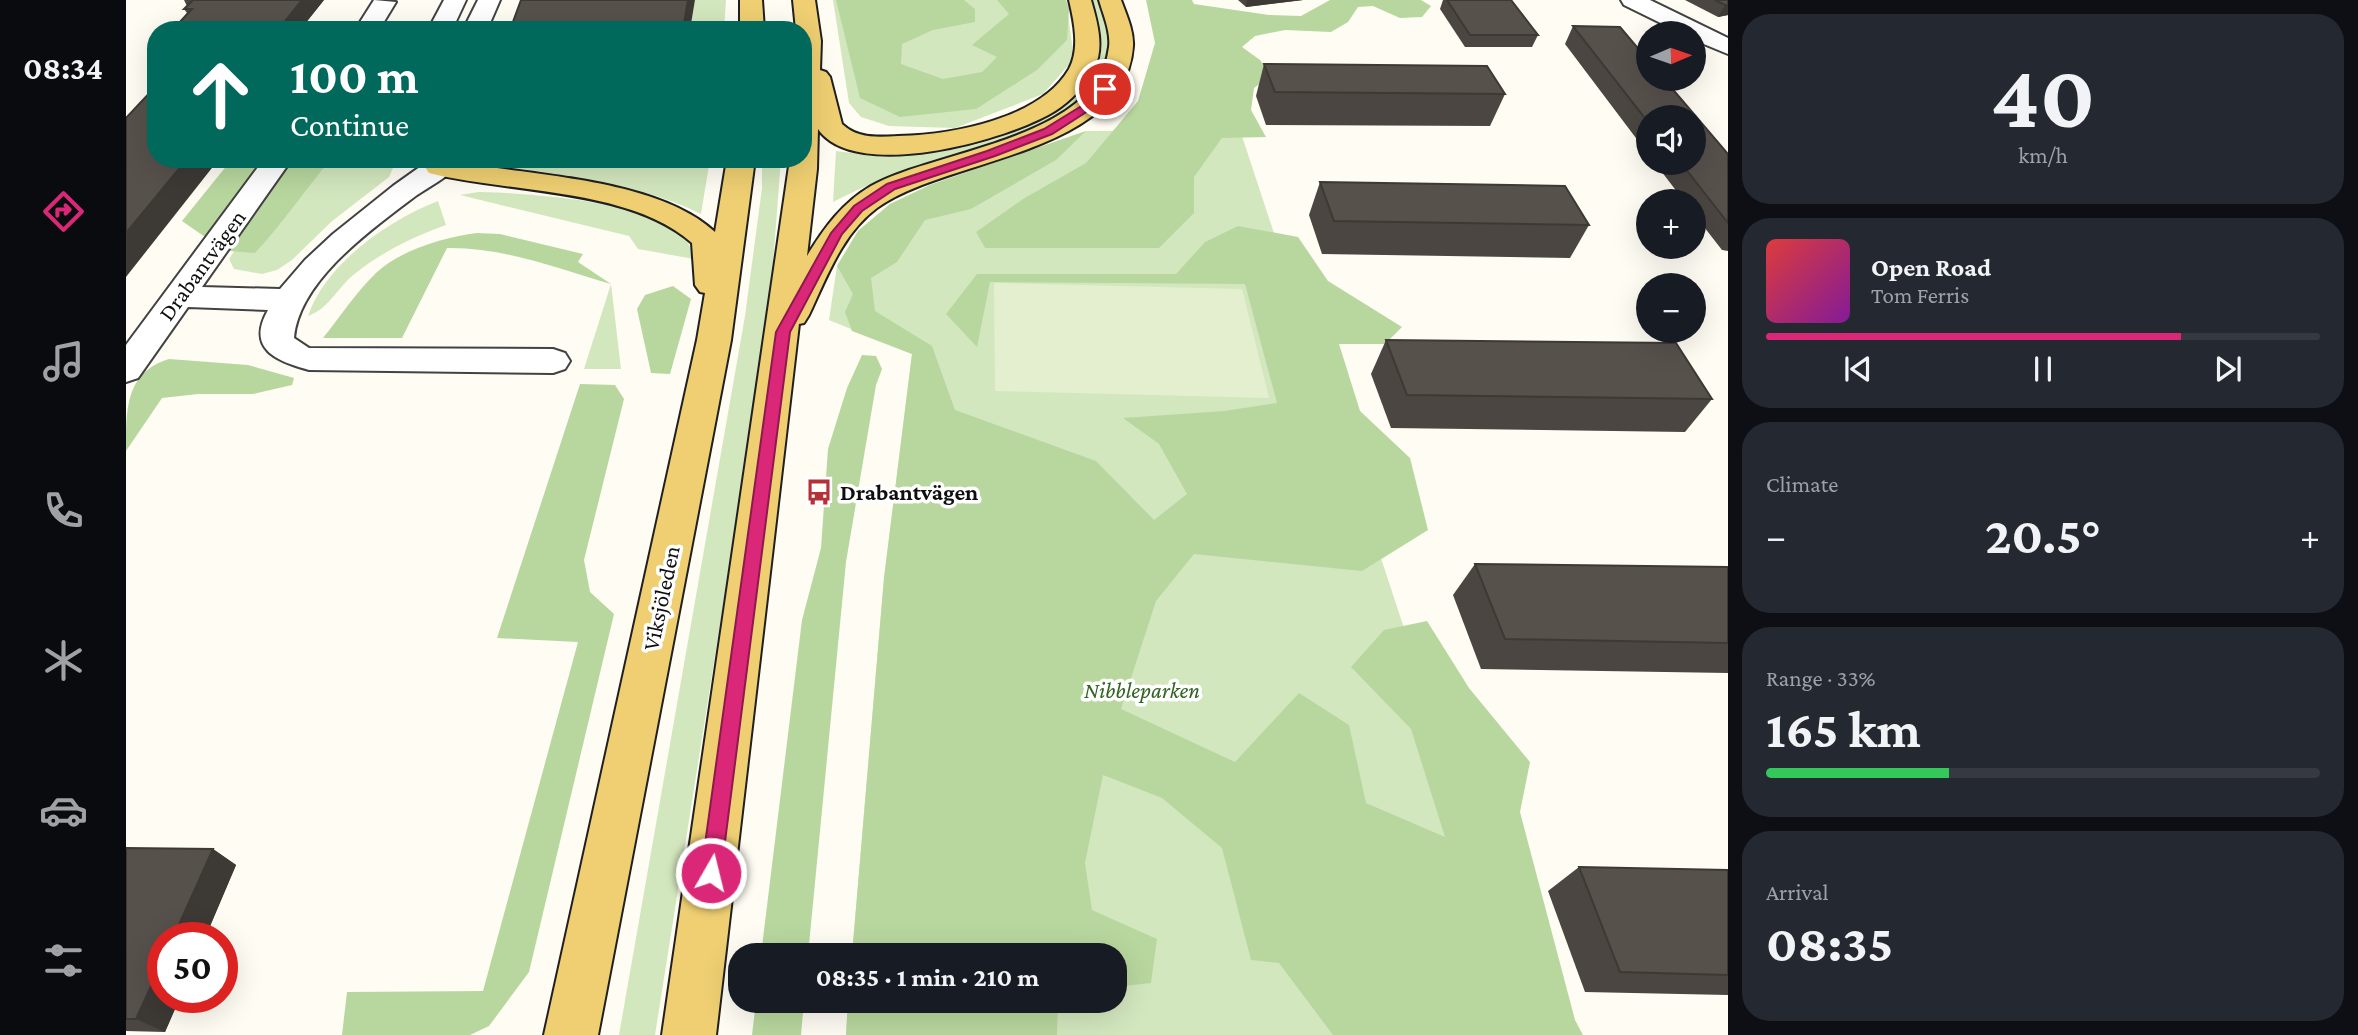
<!DOCTYPE html>
<meta charset="utf-8">
<style>
body{margin:0;font-family:"Crimson Pro",serif;background:#242831;color:#f1f3f6;height:100vh;display:flex;flex-direction:column;font-size:26px;white-space:nowrap}
*{box-sizing:border-box;margin:0}
p{font-size:23px;color:#9ea1a6}
.icon{flex:none;width:38px;height:38px;fill:none;stroke:currentColor;stroke-width:2;stroke-linecap:round;stroke-linejoin:round}
.map{position:relative;flex:1;overflow:hidden}
.panel{display:flex;flex-direction:column;gap:14px;padding:14px;background:#0d0f14;width:630px}
.panel>*{flex:none}
.guide{position:absolute;left:21px;top:21px;width:665px;height:147px;border-radius:28px;box-shadow:0 7px 28px #0002;background:#00695c;color:#fff;overflow:hidden}
.needle{width:46px;rotate:88deg}
.tools{position:absolute;left:1510px;top:21px;display:grid;gap:14px}
.tools a{display:grid;place-items:center;width:70px;height:70px;border-radius:50%;background:#171b24;box-shadow:0 7px 28px #0002;font-size:35px}
.speed{position:absolute;left:21px;top:922px;display:flex;gap:14px;font-size:35px;font-weight:700;text-align:center}
.speed>*{display:grid;place-content:center;width:91px;height:91px;border-radius:50%;background:#171b24;box-shadow:0 7px 28px #0002;line-height:1}
.speed .limit{border:10px solid #d22;background:#fff;color:#111}
.pin{position:absolute;display:grid;place-items:center;width:60px;height:60px;color:#fff;margin:-30px;border:4px solid #fff;border-radius:50%;box-shadow:0 2px 7px #0007}
.me{position:absolute;width:77px;margin:-38px;rotate:8deg;stroke-linejoin:round;filter:drop-shadow(0 0 5px #0008)}
.turn{display:flex;align-items:center;gap:24px;height:147px;padding:0 28px;font-size:32px}
.turn .icon{width:91px;height:91px;stroke-width:2.5}
.turn b{display:block;font-size:49px;line-height:60px}
.big{font-size:52px;font-weight:700;line-height:1.1}
.panel .tile{flex:1;display:flex;flex-direction:column;justify-content:center;gap:10px;min-width:0;padding:0 24px;border-radius:28px;background:#242831}
.panel .dial{align-items:center;gap:0}
.dial b{font-size:91px;line-height:1}
.song{display:flex;align-items:center;gap:21px}
.cover{width:84px;height:84px;border-radius:10px;background:linear-gradient(135deg,hsl(0 70% 55%),hsl(290 70% 35%))}
.played{height:7px;border-radius:4px;background:linear-gradient(90deg,#db2777 75%,#363941 75%)}
.keys{display:flex;justify-content:space-around;direction:ltr}
.heat{display:flex;justify-content:space-between;align-items:center;font-size:38px;direction:ltr}
.charge{height:10px;border-radius:5px;background:linear-gradient(90deg,#34c759 33%,#363941 0)}
.trip{position:absolute;left:602px;top:943px;width:399px;height:70px;border-radius:28px;background:#171b24;box-shadow:0 7px 28px #0002;font-weight:700;line-height:70px;text-align:center}
main{display:flex;flex:1;min-height:0}
.tab-bar{display:flex;flex-direction:column;width:126px;justify-content:space-around;align-items:center;background:#090b0e;color:#9ea1a6}
.tab-bar .icon{width:49px;height:49px}
.tab-bar .selected{color:#db2777}
.tab-bar b{font-size:32px;color:#f1f3f6}
.map>svg:first-child{display:block}
.green{fill:#d3e7be}
.forest{fill:#b8d79e}
.pitch{fill:#e4efcf}
.lines{fill:none;stroke-linecap:round;stroke-linejoin:round}
.minor-casing{stroke:#424242;stroke-width:4}
.major-casing{stroke:#202020;stroke-width:4}
.minor{fill:#fff;fill-rule:evenodd}
.major{fill:#efcf72;fill-rule:evenodd}
.wall{fill:#4b4641}
.shaded-wall{fill:#3d3935}
.building{fill:#57514c;stroke:#3d3935;stroke-width:2}
.route{fill:#db2777;stroke:#8e194d;stroke-width:2}
.labels{text-anchor:middle;stroke-width:7;stroke-linejoin:round;paint-order:stroke}
.street-label{font-size:23px;fill:#0f0f0f;stroke:#fff}
.poi-label{font-size:23px;font-weight:bold;fill:#0f0f0f;stroke:#fff;text-anchor:start}
.park-label{font-size:23px;font-style:italic;fill:#316323;stroke:#fff}
</style>
<main>
<nav class="tab-bar">
<b>08:34</b>
<svg class="icon selected" aria-label="directions" viewBox="0 0 24 24"><path d="M12 3l9 9-9 9-9-9zM9 14v-3h6M13 9l2 2-2 2"/></svg>
<svg class="icon" aria-label="music" viewBox="0 0 24 24"><path d="M9 18V5l10-2v13"/><circle cx="6" cy="18" r="3"/><circle cx="16" cy="16" r="3"/></svg>
<svg class="icon" aria-label="phone" viewBox="0 0 24 24"><path d="M5 4h4l2 5-3 2q2 4 5 5l2-3 5 2v4C11 20 4 13 5 4z"/></svg>
<svg class="icon" aria-label="climate" viewBox="0 0 24 24"><path d="M12 3v18M4 7l16 10M4 17L20 7"/></svg>
<svg class="icon" aria-label="car" viewBox="0 0 24 24"><path d="M5 17H2v-5l4-1 3-4h7l3 4 3 1v5h-3M9 17h6M6 11h13"/><circle cx="7" cy="17" r="2"/><circle cx="17" cy="17" r="2"/></svg>
<svg class="icon" aria-label="filters" viewBox="0 0 24 24"><path d="M4 7h16M4 17h16"/><circle cx="9" cy="7" r="2"/><circle cx="15" cy="17" r="2"/></svg>
</nav>
<div class="map">
<svg width="1602" height="1035" viewBox="0 0 1602 1035">
<rect width="100%" height="100%" fill="#fefcf3"/>
<!-- green -->
<g class="green">
<path d="M569 0H600L598 30H564Z"/>
<path d="M707 0H940L948 59 917 94 829 128 763 126 735 117 723 103Z"/>
<path d="M965 0H975C977 16 984 37 982 53 970 125 869 143 811 160 775 171 740 185 707 202L710 151C786 162 865 151 931 110 947 100 964 87 971 68 979 49 972 19 965 0Z"/>
<path d="M1114 130 1412 1035H720L722 1001H989V956L726 955 758 578 786 354 703 320 711 266 732 231 764 204 804 185 960 131Z"/>
<path d="M169 159H271L263 177 205 222 166 260 151 270 136 274 108 269 103 259Z"/>
<path d="M504 159H584L575 214C515 183 440 179 374 168L457 167Z"/>
<path d="M636 159H655L643 315 529 1035H493L619 316 636 188Z"/>
<path d="M353 192C398 193 533 201 560 239 564 244 565 253 568 259L512 249 503 236 334 195Z"/>
<path d="M312 201 320 225C285 238 255 252 226 276 211 289 202 309 182 316 200 263 263 220 312 201Z"/>
<path d="M485 284 495 369H458Z"/>
</g>
<!-- forest -->
<g class="forest">
<path d="M710 0H838L849 9V22L807 30 776 44 775 64 817 79 856 72 871 57 846 45 883 14 871 0H940L943 9 941 40 911 70 850 109 774 117 734 98Z"/>
<path d="M1020 0H1066L1068 4 1143 15 1175 16 1204 0H1295L1305 6 1296 17 1274 18 1247 6 1232 7 1222 22 1205 32 1159 30 1129 36 1116 47 1134 60 1145 76 1128 88 1125 110 1140 137 1096 138 1068 177V213L1033 248H859L850 232 897 199 960 163 1012 101 1029 43Z"/>
<path d="M960 131 930 160 845 209 799 220 771 262 745 278 749 311 806 346 829 410 970 461 1028 520 1061 494 1033 444 997 418 1098 411 1151 403 1119 284 864 282 851 347 820 314 851 274H1050L1079 242 1112 226 1172 237 1202 281 1276 327 1259 344H1213L1234 411 1284 458 1302 530 1236 571 1068 554 1030 601 995 709 1109 762 1173 693 1223 725 1240 803 1319 837 1285 729 1225 667 1258 630 1301 621 1343 688 1404 762 1394 812 1449 1020 1457 1035H1207L1153 963 1125 960 1096 848 1036 798 977 775 959 863 966 910 1031 939 1025 983 989 987V956L726 955 758 578 786 354 726 331 719 312 727 294 711 266 732 231 764 204 804 185Z"/>
<path d="M106 159H146L102 231 79 237 56 221Z"/>
<path d="M167 159H205C179 190 156 224 129 253L103 251Z"/>
<path d="M351 233 374 234 457 254 452 262 485 284C431 268 377 247 321 248L276 338H197C214 317 230 292 250 273 274 250 319 237 351 233Z"/>
<path d="M547 286 565 299 544 374 525 373 511 309 519 295Z"/>
<path d="M736 355 750 356 756 369 750 385 720 562 682 955H635L676 620 695 548 702 449 721 388Z"/>
<path d="M43 359 122 365 168 378 166 385 127 394H72L36 398 0 451C0 408 0 372 43 359Z"/>
<path d="M454 384 489 385 498 399 458 560 464 592 488 614 403 972 363 1026 344 1035H216L221 992 357 991 452 642 371 638Z"/>
<path d="M630 1001H678L675 1035H626Z"/>
<path d="M722 1001H932L931 1035H720Z"/>
</g>
<!-- pitch -->
<path class="pitch" d="M868 283 1116 289 1143 398 869 391Z"/>
<g class="lines">
<!-- minor casing -->
<g class="minor-casing">
<g id="minor">
<path d="M248 0 270 2 253 30H229Z"/>
<path d="M318 0H340L326 30H302Z"/>
<path d="M352 0H374L361 30H337Z"/>
<path d="M1495 0H1524L1602 38V54L1568 40V33H1555L1498 5Z"/>
<path d="M138 159H166L76 287 154 289 179 260 207 234 267 186 305 159H338C327 174 306 185 291 195 247 228 173 280 168 338L183 348 427 349 439 353 444 361 439 369 427 373 183 370C150 361 120 349 142 310L62 307 12 378 0 382V345Z"/>
</g>
</g>
<!-- major casing -->
<g class="major-casing">
<g id="major">
<path d="M614 0H636L638 30H614Z"/>
<path d="M667 0H689L695 41 694 70 700 72 704 77 716 124C732 139 752 137 772 136 825 135 914 119 943 69 954 49 948 21 943 0H965C971 21 979 48 968 68 960 85 945 101 929 111 883 140 729 183 692 129L691 169 681 256C698 228 716 203 745 186 811 149 972 140 983 47 985 32 977 14 973 0H995C1000 14 1008 31 1007 46 1000 155 819 158 751 208 716 234 701 277 683 315L678 323 673 324 590 1035H536L664 159H677V30H670Z"/>
<path d="M316 159C396 176 529 176 589 232L601 159H629L605 340 472 1035H418L571 340 579 293 574 292 569 285 566 243C504 188 383 193 303 173L299 167 303 161Z"/>
</g>
</g>
<!-- minor -->
<use href="#minor" class="minor"/>
<!-- major -->
<use href="#major" class="major"/>
</g>
<!-- wall -->
<g class="wall">
<path d="M26 0H198L174 30H54L51 25 61 13 58 9 61 6 58 0Z"/>
<path d="M1112 0H1177L1120 7Z"/>
<path d="M1317 0H1385L1412 35 1406 47H1339L1314 9Z"/>
<path d="M1559 0H1602V15L1592 17Z"/>
<path d="M1447 26 1602 154V251L1596 250 1568 214V201H1558L1529 163H1568L1522 117V154L1439 44Z"/>
<path d="M1138 64 1379 94 1364 126 1140 125 1130 96Z"/>
<path d="M1194 182 1463 225 1444 258 1196 254 1183 215Z"/>
<path d="M1260 340 1586 399 1559 432 1265 428 1245 374Z"/>
<path d="M1349 564 1602 567V673L1355 669 1327 595Z"/>
<path d="M0 848 87 849 110 865 39 1032 0 1031Z"/>
<path d="M1453 867 1602 870V995L1459 992 1422 891Z"/>
</g>
<!-- shaded-wall -->
<g class="shaded-wall">
<path d="M176 0H198L174 30H152Z"/>
<path d="M562 0H569L564 30H557Z"/>
<path d="M1121 0H1177L1120 7Z"/>
<path d="M1599 5H1602V15L1592 17Z"/>
<path d="M61 159H93L0 277V233Z"/>
<path d="M87 849 110 865 79 938H47Z"/>
<path d="M37 960V998H54L39 1032 10 1019Z"/>
</g>
<!-- building -->
<g class="building">
<path d="M67 0H176L152 30 82 29 51 25 66 9H58Z"/>
<path d="M395 0H562L557 30H384Z"/>
<path d="M1321 0H1385L1412 35H1344Z"/>
<path d="M1589 0H1602V5H1599Z"/>
<path d="M1447 26 1494 27 1522 60V79H1538L1602 154V223L1555 163H1568V117H1522V122Z"/>
<path d="M1138 64 1361 66 1379 94 1149 92Z"/>
<path d="M30 86V159H61L0 233V118Z"/>
<path d="M1194 182 1439 186 1463 225 1208 221Z"/>
<path d="M1260 340 1550 343 1586 399 1281 395Z"/>
<path d="M1349 564 1602 567V643L1379 639Z"/>
<path d="M0 848 87 849 47 938H37V960L10 1019H0Z"/>
<path d="M1453 867 1602 870V975L1494 972Z"/>
</g>
<!-- route -->
<path class="route" d="M975 87 984 89 965 109 926 134 869 156 769 189 736 211 716 234 664 332 595 873 592 880 585 883 578 880 575 873 650 332 705 233 728 206 761 184 861 151 918 129 957 105Z"/>
<!-- icons -->
<defs>
<g id="bus-bare" transform="scale(2.1)"><path d="M-5-6H5V4H4V6H2V4H-2V6H-4V4H-5ZM-3.5-4V0h7V-4ZM-3.5 1.2v1.5H-2V1.2ZM2 1.2v1.5H3.5V1.2Z" fill="#b63038" stroke="#fff" stroke-width="2.5" paint-order="stroke"/></g>
</defs>
<g fill-rule="evenodd">
<use href="#bus-bare" x="693" y="492"/>
</g>
<g class="labels">
<!-- street labels -->
<g class="street-label">
<text transform="translate(76 265) rotate(-54)" y="8">Drabantvägen</text>
<text transform="translate(535 598) rotate(-78)" y="8">Viksjöleden</text>
</g>
<!-- poi labels -->
<g class="poi-label">
<text x="714" y="500">Drabantvägen</text>
</g>
<!-- park labels -->
<g class="park-label">
<text x="1016" y="698">Nibbleparken</text>
</g>
</g>
</svg>
<div class="tools">
<a><svg class="needle" viewBox="-14 -14 28 28"><path d="M0-13l5 13h-10z" fill="#e53935"/><path d="M0 13l5-13h-10z" fill="#9ea1a6"/></svg></a>
<a><svg class="icon" aria-label="sound" viewBox="0 0 24 24"><path d="M4 9h4l5-4v14l-5-4H4zM17 9q2 3 0 6"/></svg></a>
<a>+</a>
<a>−</a>
</div>
<div class="speed"><div class="limit">50</div></div>
<div class="pin" style="left:979px;top:89px;background:#d93025"><svg class="icon" aria-label="arrive" viewBox="0 0 24 24"><path d="M6 21V4h12l-3 4 3 4H6"/></svg></div>
<svg class="me" style="left:585px;top:873px" viewBox="-20 -20 40 40"><circle r="17" fill="#db2777" stroke="#fff" stroke-width="3"/><path d="M0-11L8 9 0 5-8 9z" fill="#fff"/></svg>
<div class="trip">08:35 · 1 min · 210 m</div>
<div class="guide">
<div class="turn"><svg class="icon" aria-label="ahead" viewBox="0 0 24 24"><path d="M12 20V5M6 11l6-6 6 6"/></svg><div><b>100 m</b>Continue</div></div>
</div>
</div>
<section class="panel">
<div class="tile dial"><b>40</b><p>km/h</p></div>
<div class="tile">
<div class="song"><i class="cover"></i><div><b>Open Road</b><p>Tom Ferris</p></div></div>
<div class="played"></div>
<div class="keys"><svg class="icon" aria-label="previous" viewBox="0 0 24 24"><path d="M18 5L8 12l10 7zM5 5v14"/></svg><svg class="icon" aria-label="pause" viewBox="0 0 24 24"><path d="M8 5v14M16 5v14"/></svg><svg class="icon" aria-label="next" viewBox="0 0 24 24"><path d="M6 5l10 7-10 7zM19 5v14"/></svg></div>
</div>
<div class="tile"><p>Climate</p>
<div class="heat"><a>−</a><b class="big">20.5°</b><a>+</a></div>
</div>
<div class="tile"><p>Range · 33%</p><b class="big">165 km</b><div class="charge"></div></div>
<div class="tile"><p>Arrival</p><b class="big">08:35</b></div>
</section>
</main>
